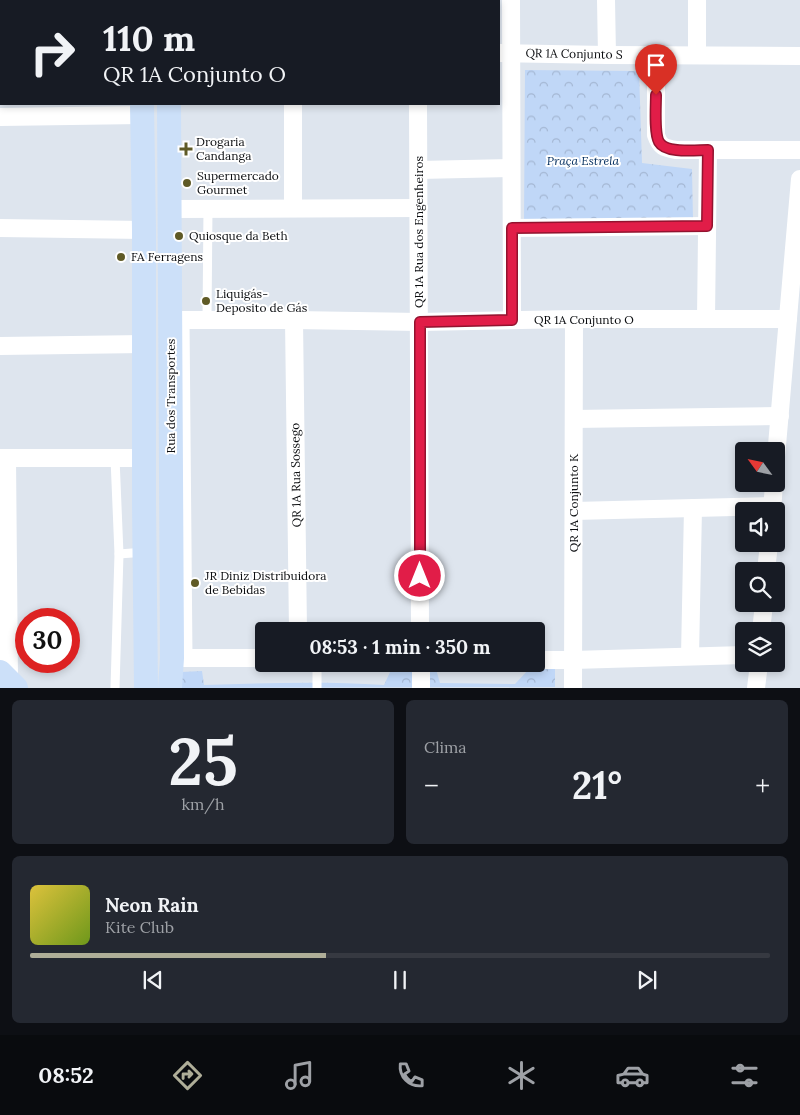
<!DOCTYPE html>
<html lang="pt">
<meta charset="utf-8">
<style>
body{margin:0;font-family:Lora,serif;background:#242831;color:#f1f3f6;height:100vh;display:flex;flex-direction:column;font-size:19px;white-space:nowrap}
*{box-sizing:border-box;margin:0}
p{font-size:16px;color:#9ea1a6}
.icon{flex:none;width:28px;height:28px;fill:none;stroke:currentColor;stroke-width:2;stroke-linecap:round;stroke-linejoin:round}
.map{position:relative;height:688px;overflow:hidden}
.details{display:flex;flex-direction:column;gap:12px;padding:12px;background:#0d0f14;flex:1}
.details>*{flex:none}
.hud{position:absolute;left:0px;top:0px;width:500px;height:105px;box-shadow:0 2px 8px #0003;background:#171b24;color:#f1f3f6;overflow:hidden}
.needle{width:32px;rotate:303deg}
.fabs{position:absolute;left:735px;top:442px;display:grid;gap:10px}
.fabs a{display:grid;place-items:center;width:50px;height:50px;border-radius:5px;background:#171b24;box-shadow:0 2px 8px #0003;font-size:25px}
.speed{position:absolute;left:15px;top:608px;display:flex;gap:10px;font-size:25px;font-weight:700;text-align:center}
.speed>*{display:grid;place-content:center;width:65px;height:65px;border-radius:50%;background:#171b24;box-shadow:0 2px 8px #0003;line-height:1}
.speed .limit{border:8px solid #d22;background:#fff;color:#111}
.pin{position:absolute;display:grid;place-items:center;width:42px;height:42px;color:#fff;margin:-51px -21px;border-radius:50% 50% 50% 0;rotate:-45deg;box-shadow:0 0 5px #0007}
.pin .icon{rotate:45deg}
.me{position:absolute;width:55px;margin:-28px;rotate:0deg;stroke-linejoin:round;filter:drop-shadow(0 0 4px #0008)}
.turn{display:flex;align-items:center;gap:18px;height:105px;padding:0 20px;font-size:22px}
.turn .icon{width:65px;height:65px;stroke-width:2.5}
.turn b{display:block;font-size:35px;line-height:42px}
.big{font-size:38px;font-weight:700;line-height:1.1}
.details .widget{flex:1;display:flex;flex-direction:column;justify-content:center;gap:8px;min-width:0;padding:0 18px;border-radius:8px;background:#242831}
.details .dial{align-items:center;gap:0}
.dial b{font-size:65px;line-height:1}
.song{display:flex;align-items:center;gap:15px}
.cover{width:60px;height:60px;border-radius:8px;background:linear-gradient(135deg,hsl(50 70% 55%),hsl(80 70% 35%))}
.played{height:5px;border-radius:2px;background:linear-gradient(90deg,#afae98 40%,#363941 40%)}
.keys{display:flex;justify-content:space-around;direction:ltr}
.heat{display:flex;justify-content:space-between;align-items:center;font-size:28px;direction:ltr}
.details .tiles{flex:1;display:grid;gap:12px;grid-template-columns:1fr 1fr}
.widget:last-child{grid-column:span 2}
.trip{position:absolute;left:255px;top:622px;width:290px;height:50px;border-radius:5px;background:#171b24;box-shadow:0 2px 8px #0003;font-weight:700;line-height:50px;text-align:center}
.dock{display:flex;height:80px;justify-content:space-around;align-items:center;background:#090b0e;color:#9ea1a6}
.dock .icon{width:35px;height:35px}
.dock .current{color:#afae98}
.dock b{font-size:22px;color:#f1f3f6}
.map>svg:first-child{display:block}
.park{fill:url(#park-crowns)}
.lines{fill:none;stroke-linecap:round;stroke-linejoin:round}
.lane{stroke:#fff;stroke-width:9}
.street{stroke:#fff;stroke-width:18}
.secondary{stroke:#cce0f9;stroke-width:24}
.route-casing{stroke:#92132f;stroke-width:12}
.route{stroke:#e11d48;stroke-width:9}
.poi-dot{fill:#5f5a26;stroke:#fff;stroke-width:2}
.labels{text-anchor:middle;stroke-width:4;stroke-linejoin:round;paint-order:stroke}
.street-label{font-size:12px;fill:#0b0d10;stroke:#fff}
.poi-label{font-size:12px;fill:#0b0d10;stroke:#fff;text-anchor:start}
.park-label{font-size:12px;font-style:italic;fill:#063060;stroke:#fff}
</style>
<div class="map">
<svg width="800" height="688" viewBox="0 0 800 688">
<defs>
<pattern id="park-crowns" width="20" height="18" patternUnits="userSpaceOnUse" patternTransform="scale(1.25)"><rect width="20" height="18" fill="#c0d7f7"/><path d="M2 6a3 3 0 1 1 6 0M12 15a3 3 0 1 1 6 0" fill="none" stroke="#a4b7d3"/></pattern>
</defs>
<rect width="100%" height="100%" fill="#dee5ee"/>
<!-- park -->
<g class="park">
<path d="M525 70 639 71 642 163 692 169 693 220 524 222Z"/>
<path d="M436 669 440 683 515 684 529 669H555V687L181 688V672L202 671 204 685C264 683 324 681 384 685L391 670Z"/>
</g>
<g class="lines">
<!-- lane -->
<g class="lane">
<path d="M207 319 208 209"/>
<path d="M185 320 188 658"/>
<path d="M115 458 119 554 115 688"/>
<path d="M119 554 145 552"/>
<path d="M317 688V664"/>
</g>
<!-- street -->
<g class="street">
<path d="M292 0V1"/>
<path d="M417 0V1"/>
<path d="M511 0 512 320"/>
<path d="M606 0 607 55"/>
<path d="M52 1 112 0"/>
<path d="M0 2H1"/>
<path d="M499 53 607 55 800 56"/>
<path d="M656 55V135C660 147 664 148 676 150H800"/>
<path d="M697 55V0"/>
<path d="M418 104 420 631"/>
<path d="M0 117 142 115"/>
<path d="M419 170 511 168"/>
<path d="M293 208V104"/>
<path d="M170 209 418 208"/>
<path d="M0 228 144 230"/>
<path d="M512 228 707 226"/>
<path d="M706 319 708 151"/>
<path d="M170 320H294L420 322 574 319H788"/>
<path d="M294 320 298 631"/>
<path d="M0 346 144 344"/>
<path d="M574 419 780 416"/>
<path d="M776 457 800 179"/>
<path d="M0 458H145"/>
<path d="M7 458 9 680"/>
<path d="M574 511 772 506"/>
<path d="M772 511 774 484"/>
<path d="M766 571 769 544"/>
<path d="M761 631 764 604"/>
<path d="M690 656 693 508"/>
<path d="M172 658H264"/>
<path d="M536 660H573L744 655"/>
<path d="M421 664V688"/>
<path d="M573 688 574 319"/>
<path d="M756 688 759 664"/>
</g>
<!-- secondary -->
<g class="secondary">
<path d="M142 0V1"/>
<path d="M169 1V0"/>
<path d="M142 104 144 230V504L146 688"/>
<path d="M169 104 172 658 170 688"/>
<path d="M0 672 16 688"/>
</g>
</g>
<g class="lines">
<!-- route casing -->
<g class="route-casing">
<path id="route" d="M420 576V322L512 320V228L707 226 708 150C696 150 666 154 659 142 654 133 656 105 656 95"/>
</g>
<!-- route -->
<use href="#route" class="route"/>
</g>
<!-- markers -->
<g class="poi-dot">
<path d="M183.5 141.5h5v5h5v5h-5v5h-5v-5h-5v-5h5z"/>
<circle cx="187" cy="183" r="5"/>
<circle cx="179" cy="236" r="5"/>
<circle cx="121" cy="257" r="5"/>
<circle cx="206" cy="301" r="5"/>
<circle cx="195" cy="583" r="5"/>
</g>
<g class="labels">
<!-- street labels -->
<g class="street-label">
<text transform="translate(574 54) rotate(1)" y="4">QR 1A Conjunto S</text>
<text transform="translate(419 232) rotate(-90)" y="4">QR 1A Rua dos Engenheiros</text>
<text x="584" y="324">QR 1A Conjunto O</text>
<text transform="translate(171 396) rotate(-90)" y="4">Rua dos Transportes</text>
<text transform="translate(296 475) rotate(-91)" y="4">QR 1A Rua Sossego</text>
<text transform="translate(574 503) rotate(-90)" y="4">QR 1A Conjunto K</text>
</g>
<!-- poi labels -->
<g class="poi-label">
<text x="196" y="146">Drogaria<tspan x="196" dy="14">Candanga</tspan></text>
<text x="197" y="180">Supermercado<tspan x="197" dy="14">Gourmet</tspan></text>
<text x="189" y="240">Quiosque da Beth</text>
<text x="131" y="261">FA Ferragens</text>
<text x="216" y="298">Liquigás-<tspan x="216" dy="14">Deposito de Gás</tspan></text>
<text x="205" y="580">JR Diniz Distribuidora<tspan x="205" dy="14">de Bebidas</tspan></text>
</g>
<!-- park labels -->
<g class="park-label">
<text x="583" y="165">Praça Estrela</text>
</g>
</g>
</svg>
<div class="fabs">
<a><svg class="needle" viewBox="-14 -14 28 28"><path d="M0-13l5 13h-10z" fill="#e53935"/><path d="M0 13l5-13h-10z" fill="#9ea1a6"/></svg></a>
<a><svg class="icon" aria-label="sound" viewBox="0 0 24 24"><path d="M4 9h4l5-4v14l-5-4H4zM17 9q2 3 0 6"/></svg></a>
<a><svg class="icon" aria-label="search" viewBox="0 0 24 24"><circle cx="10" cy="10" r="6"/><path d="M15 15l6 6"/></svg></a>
<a><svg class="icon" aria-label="layers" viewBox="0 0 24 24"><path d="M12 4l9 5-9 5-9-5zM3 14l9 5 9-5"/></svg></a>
</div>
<div class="speed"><div class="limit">30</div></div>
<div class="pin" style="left:656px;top:95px;background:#d93025"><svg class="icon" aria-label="arrive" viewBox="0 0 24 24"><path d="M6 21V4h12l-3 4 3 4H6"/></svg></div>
<svg class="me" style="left:420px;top:576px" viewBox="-20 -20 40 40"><circle r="17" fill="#e11d48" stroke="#fff" stroke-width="3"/><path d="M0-11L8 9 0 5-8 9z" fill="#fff"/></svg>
<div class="trip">08:53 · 1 min · 350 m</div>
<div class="hud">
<div class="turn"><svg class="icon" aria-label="right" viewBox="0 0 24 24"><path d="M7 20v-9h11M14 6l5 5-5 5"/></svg><div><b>110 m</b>QR 1A Conjunto O</div></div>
</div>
</div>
<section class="details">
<div class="tiles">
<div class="widget dial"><b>25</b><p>km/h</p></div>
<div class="widget"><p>Clima</p>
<div class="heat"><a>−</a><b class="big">21°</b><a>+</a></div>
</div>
<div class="widget">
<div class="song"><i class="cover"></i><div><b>Neon Rain</b><p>Kite Club</p></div></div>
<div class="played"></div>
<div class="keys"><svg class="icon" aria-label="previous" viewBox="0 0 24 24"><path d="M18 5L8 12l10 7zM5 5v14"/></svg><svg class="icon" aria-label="pause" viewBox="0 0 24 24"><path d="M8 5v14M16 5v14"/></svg><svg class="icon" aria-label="next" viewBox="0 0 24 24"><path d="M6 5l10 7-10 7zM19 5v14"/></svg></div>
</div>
</div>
</section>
<nav class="dock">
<b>08:52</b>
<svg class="icon current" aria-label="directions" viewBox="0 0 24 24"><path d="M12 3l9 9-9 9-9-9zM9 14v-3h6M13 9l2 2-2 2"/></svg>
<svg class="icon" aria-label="music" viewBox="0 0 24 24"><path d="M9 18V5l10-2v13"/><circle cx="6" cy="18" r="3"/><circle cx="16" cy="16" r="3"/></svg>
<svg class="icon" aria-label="phone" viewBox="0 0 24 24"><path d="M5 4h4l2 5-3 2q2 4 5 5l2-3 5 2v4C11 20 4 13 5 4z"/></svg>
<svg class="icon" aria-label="climate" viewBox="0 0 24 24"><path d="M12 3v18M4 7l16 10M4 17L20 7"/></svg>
<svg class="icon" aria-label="car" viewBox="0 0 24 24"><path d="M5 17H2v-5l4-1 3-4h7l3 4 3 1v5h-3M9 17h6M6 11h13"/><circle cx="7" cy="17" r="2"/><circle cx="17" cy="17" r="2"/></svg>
<svg class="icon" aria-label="filters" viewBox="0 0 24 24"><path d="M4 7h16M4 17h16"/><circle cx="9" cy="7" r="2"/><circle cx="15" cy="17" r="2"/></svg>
</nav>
